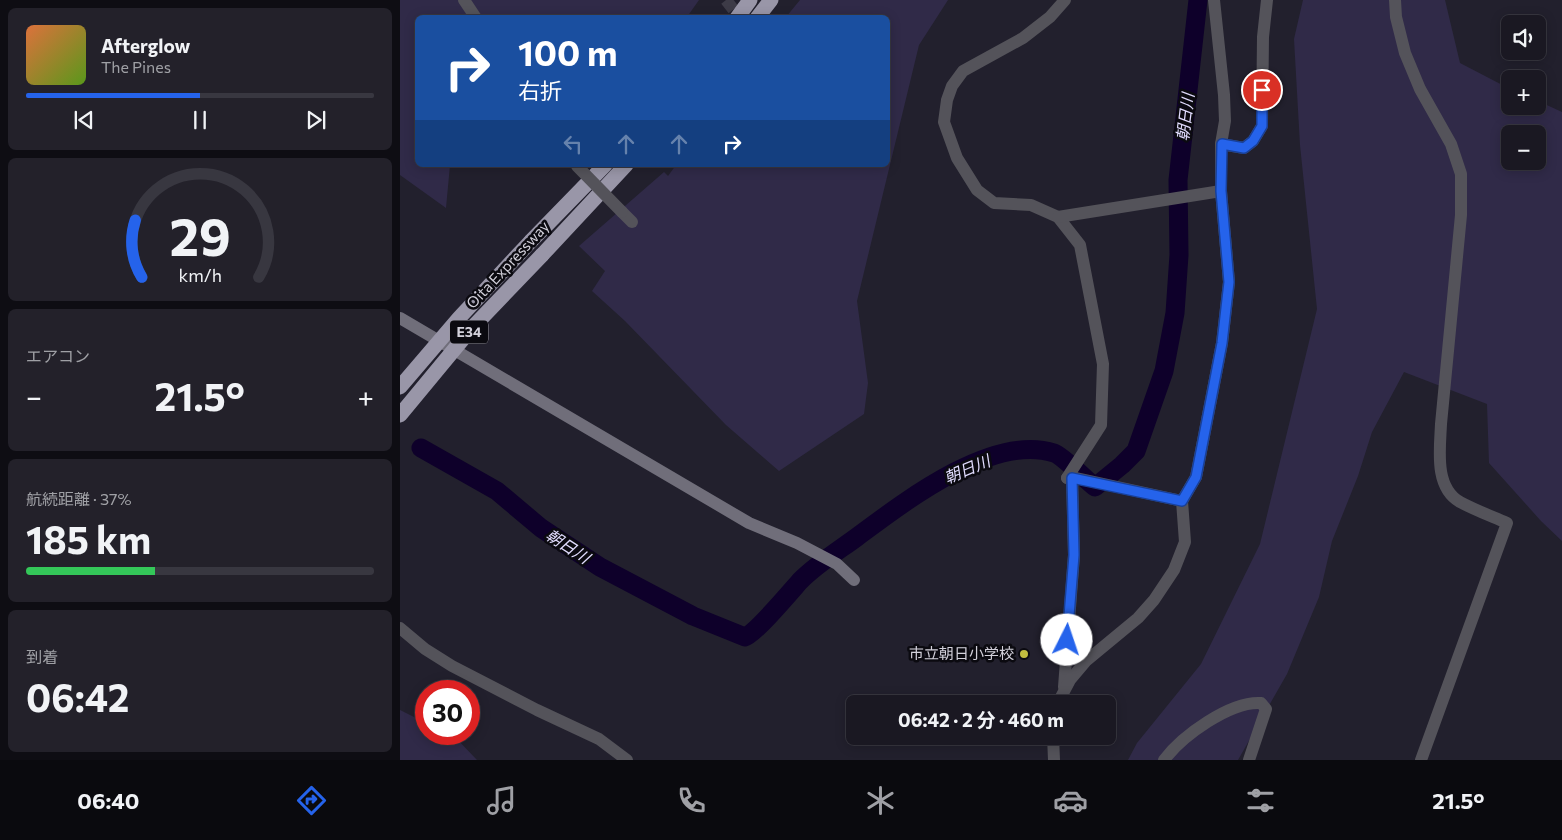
<!DOCTYPE html>
<html lang="ja">
<meta charset="utf-8">
<style>
body{margin:0;font-family:Commissioner,"Noto Sans JP",sans-serif;background:#23212a;color:#f1f3f6;height:100vh;display:flex;flex-direction:column;font-size:19px;white-space:nowrap}
*{box-sizing:border-box;margin:0}
p{font-size:16px;color:#9fa0a5}
.icon{flex:none;width:28px;height:28px;fill:none;stroke:currentColor;stroke-width:2;stroke-linecap:round;stroke-linejoin:round}
.map{position:relative;flex:1;overflow:hidden}
.drawer{display:flex;flex-direction:column;gap:8px;padding:8px;background:#0e0d13;width:400px}
.drawer>*{flex:none}
.banner{position:absolute;left:15px;top:15px;width:475px;height:152px;border-radius:8px;box-shadow:0 2px 12px #0003,0 0 0 1px #383740;background:#1a4fa0;color:#fff;overflow:hidden}
.controls{position:absolute;left:1101px;top:15px;display:grid;gap:10px}
.controls a{display:grid;place-items:center;width:45px;height:45px;border-radius:8px;background:#1a1822;box-shadow:0 2px 12px #0003,0 0 0 1px #383740;font-size:25px}
.speed{position:absolute;left:15px;top:680px;display:flex;gap:10px;font-size:25px;font-weight:700;text-align:center}
.speed>*{display:grid;place-content:center;width:65px;height:65px;border-radius:50%;background:#1a1822;box-shadow:0 2px 12px #0003,0 0 0 1px #383740;line-height:1}
.speed .limit{border:8px solid #d22;background:#fff;color:#111}
.pin{position:absolute;display:grid;place-items:center;width:42px;height:42px;color:#fff;margin:-21px;border:2px solid #fff;border-radius:50%;box-shadow:0 1px 5px #0007}
.me{position:absolute;width:55px;margin:-28px;rotate:4deg;stroke-linejoin:round;filter:drop-shadow(0 0 4px #0008)}
.turn{display:flex;align-items:center;gap:18px;height:105px;padding:0 20px;font-size:22px}
.turn .icon{width:65px;height:65px;stroke-width:2.5}
.turn b{display:block;font-size:35px;line-height:42px}
.lanes{display:flex;align-items:center;height:48px;padding:0 20px;background:#0003;justify-content:center;gap:25px;direction:ltr}
.lanes .off{opacity:.35}
.big{font-size:38px;font-weight:700;line-height:1.1}
.drawer .tile{flex:1;display:flex;flex-direction:column;justify-content:center;gap:8px;min-width:0;padding:0 18px;border-radius:8px;background:#23212a}
.drawer .dial{align-items:center;gap:0}
.dial svg{height:130px;overflow:visible;fill:none;stroke:#383740;stroke-width:7;stroke-linecap:round;text-anchor:middle}
.dial text{fill:#f1f3f6;stroke:none}
.song{display:flex;align-items:center;gap:15px}
.cover{width:60px;height:60px;border-radius:8px;background:linear-gradient(135deg,hsl(20 70% 55%),hsl(90 70% 35%))}
.played{height:5px;border-radius:2px;background:linear-gradient(90deg,#2563eb 50%,#383740 50%)}
.keys{display:flex;justify-content:space-around;direction:ltr}
.heat{display:flex;justify-content:space-between;align-items:center;font-size:28px;direction:ltr}
.charge{height:8px;border-radius:4px;background:linear-gradient(90deg,#34c759 37%,#383740 0)}
.trip{position:absolute;left:446px;top:695px;width:270px;height:50px;border-radius:8px;background:#1a1822;box-shadow:0 2px 12px #0003,0 0 0 1px #383740;font-weight:700;line-height:50px;text-align:center}
.tabs{display:flex;height:80px;justify-content:space-around;align-items:center;background:#0a0a0e;color:#9fa0a5}
.tabs .icon{width:35px;height:35px}
.tabs .current{color:#2563eb}
.tabs b{font-size:22px;color:#f1f3f6}
main{display:flex;flex:1;min-height:0}
.map>svg:first-child{display:block}
.green{fill:#302a48;fill-rule:evenodd}
.lines{fill:none;stroke-linecap:round;stroke-linejoin:round}
.river{stroke:#0e002a;stroke-width:19}
.street-tunnel{stroke:#3d3b47;stroke-width:12;stroke-dasharray:12 6;stroke-linecap:butt}
.street{stroke:#54535a;stroke-width:12}
.secondary{stroke:#706e7a;stroke-width:12}
.highway{stroke:#9996a8;stroke-width:15}
.street-bridge{stroke:#54535a;stroke-width:12}
.highway-bridge{stroke:#9996a8;stroke-width:15}
.route-casing{stroke:#184099;stroke-width:12}
.route{stroke:#2563eb;stroke-width:9}
.poi-dot{fill:#c2bd3f;stroke:#0b0a10;stroke-width:2}
.labels{text-anchor:middle;stroke-width:5;stroke-linejoin:round;paint-order:stroke}
.shield{fill:#0b0a10;stroke:#97959e;stroke-width:1}
.shield-label{font-size:14px;font-weight:bold;fill:#d3d1db}
.street-label{font-size:15px;fill:#d3d1db;stroke:#0b0a10}
.poi-label{font-size:15px;fill:#d3d1db;stroke:#0b0a10;text-anchor:end}
.water-label{font-size:16px;font-style:italic;fill:#e2ddff;stroke:#0b0a10}
</style>
<main>
<section class="drawer">
<div class="tile">
<div class="song"><i class="cover"></i><div><b>Afterglow</b><p>The Pines</p></div></div>
<div class="played"></div>
<div class="keys"><svg class="icon" aria-label="previous" viewBox="0 0 24 24"><path d="M18 5L8 12l10 7zM5 5v14"/></svg><svg class="icon" aria-label="pause" viewBox="0 0 24 24"><path d="M8 5v14M16 5v14"/></svg><svg class="icon" aria-label="next" viewBox="0 0 24 24"><path d="M6 5l10 7-10 7zM19 5v14"/></svg></div>
</div>
<div class="tile dial"><svg viewBox="0 0 100 80">
<path d="M14 69A42 42 0 1 1 86 69"/>
<path d="M14 69A42 42 0 0 1 10 34" stroke="#2563eb"/>
<text x="50" y="56" font-size="32" font-weight="700">29</text>
<text x="50" y="72" font-size="11">km/h</text>
</svg></div>
<div class="tile"><p>エアコン</p>
<div class="heat"><a>−</a><b class="big">21.5°</b><a>+</a></div>
</div>
<div class="tile"><p>航続距離 · 37%</p><b class="big">185 km</b><div class="charge"></div></div>
<div class="tile"><p>到着</p><b class="big">06:42</b></div>
</section>
<div class="map">
<svg width="1162" height="760" viewBox="0 0 1162 760">
<rect width="100%" height="100%" fill="#22202d"/>
<!-- green -->
<g class="green">
<path d="M0 0H299L287 17 18 18V165H50L46 208 0 175Z"/>
<path d="M400 0H548L519 45 457 301 468 383 464 414 379 471 326 425 225 321 192 291 205 271 179 246 264 172 268 176 276 165H488V18L386 17Z"/>
<path d="M903 0H1045L1060 63 1110 89V106H1138V101L1162 112V541L1141 521 1089 463 1087 404 1004 372 972 432 958 476 932 541 919 597 887 674 838 760H728L737 743 801 664 860 544 917 309 900 145 894 39ZM1110 134H1138V161H1110Z"/>
<path d="M0 710 26 723V734H49L54 736 77 760H0Z"/>
</g>
<g class="lines">
<!-- river -->
<path class="river" d="M21 448 97 491 141 528 200 567 293 616 345 637C353 636 392 590 400 581 417 564 438 551 457 537 504 502 593 433 654 453 663 456 686 480 695 487L722 465 736 451 764 371 775 313 779 255 778 180 798 0"/>
<!-- street-tunnel -->
<path class="street-tunnel" d="M326 0 340 18"/>
<!-- street -->
<g class="street">
<path d="M64 0 76 18"/>
<path d="M665 0 650 17 623 38 563 71 552 86 547 100 544 122 557 158 577 190 594 203 631 205 658 217 680 245 703 364 701 425 667 478"/>
<path d="M995 0 996 17 1005 53 1020 89 1051 144 1061 174V215L1041 424C1040 449 1034 487 1060 502 1075 510 1091 516 1107 523L1021 760"/>
<path d="M821 144 844 148 853 141 862 126 863 37 867 0"/>
<path d="M222 212 232 222"/>
<path d="M658 217 821 191"/>
<path d="M667 478H676L782 501"/>
<path d="M0 628 25 649 52 666 137 710 199 739 227 760"/>
<path d="M664 687 674 555 672 478"/>
<path d="M659 704 660 699 670 680 686 661 738 618 754 600 774 570 785 542 782 501 796 477 822 343 829 282 821 191V144L825 121 824 95 814 0"/>
<path d="M653 736 654 760"/>
<path d="M764 760C782 736 830 701 861 703L866 709 849 760"/>
</g>
<!-- secondary -->
<path class="secondary" d="M0 318 349 523 397 543 437 564 454 580"/>
<!-- highway -->
<g class="highway">
<path d="M337 18 350 0"/>
<path d="M357 18 371 0"/>
<path d="M131 241 205 165"/>
<path d="M142 255 226 165"/>
</g>
<!-- street-bridge -->
<path class="street-bridge" d="M177 166 222 212"/>
<!-- highway-bridge -->
<g class="highway-bridge">
<path d="M0 387 59 318 131 241"/>
<path d="M0 415 72 328 142 255"/>
</g>
</g>
<g class="lines">
<!-- route casing -->
<g class="route-casing">
<path id="route" d="M667 640 674 555 672 478 782 501 796 477 822 343 829 282 821 191 822 144 844 148 853 141 862 126V90"/>
</g>
<!-- route -->
<use href="#route" class="route"/>
</g>
<!-- markers -->
<circle class="poi-dot" cx="624" cy="654" r="5"/>
<g class="labels">
<!-- shield labels -->
<rect class="shield" x="50" y="320.5" width="38" height="23" rx="4"/>
<g class="shield-label">
<text x="69" y="337">E34</text>
</g>
<!-- street labels -->
<g class="street-label">
<text transform="translate(108 265) rotate(-47)" y="5">Oita Expressway</text>
</g>
<!-- poi labels -->
<g class="poi-label">
<text x="614" y="659">市立朝日小学校</text>
</g>
<!-- water labels -->
<g class="water-label">
<text transform="translate(785 117) rotate(-83)" y="6">朝日川</text>
<text transform="translate(567 469) rotate(-23)" y="6">朝日川</text>
<text transform="translate(168 546) rotate(33)" y="6">朝日川</text>
</g>
</g>
</svg>
<div class="controls">
<a><svg class="icon" aria-label="sound" viewBox="0 0 24 24"><path d="M4 9h4l5-4v14l-5-4H4zM17 9q2 3 0 6"/></svg></a>
<a>+</a>
<a>−</a>
</div>
<div class="speed"><div class="limit">30</div></div>
<div class="pin" style="left:862px;top:90px;background:#d93025"><svg class="icon" aria-label="arrive" viewBox="0 0 24 24"><path d="M6 21V4h12l-3 4 3 4H6"/></svg></div>
<svg class="me" style="left:667px;top:640px" viewBox="-20 -20 40 40"><circle r="19" fill="#fff"/><path d="M0-13L10 11 0 6-10 11z" fill="#2563eb"/></svg>
<div class="trip">06:42 · 2 分 · 460 m</div>
<div class="banner">
<div class="turn"><svg class="icon" aria-label="right" viewBox="0 0 24 24"><path d="M7 20v-9h11M14 6l5 5-5 5"/></svg><div><b>100 m</b>右折</div></div>
<div class="lanes"><svg class="icon off" aria-label="left" viewBox="0 0 24 24"><path d="M17 20v-9H6M10 6l-5 5 5 5"/></svg><svg class="icon off" aria-label="ahead" viewBox="0 0 24 24"><path d="M12 20V5M6 11l6-6 6 6"/></svg><svg class="icon off" aria-label="ahead" viewBox="0 0 24 24"><path d="M12 20V5M6 11l6-6 6 6"/></svg><svg class="icon" aria-label="right" viewBox="0 0 24 24"><path d="M7 20v-9h11M14 6l5 5-5 5"/></svg></div>
</div>
</div>
</main>
<nav class="tabs">
<b>06:40</b>
<svg class="icon current" aria-label="directions" viewBox="0 0 24 24"><path d="M12 3l9 9-9 9-9-9zM9 14v-3h6M13 9l2 2-2 2"/></svg>
<svg class="icon" aria-label="music" viewBox="0 0 24 24"><path d="M9 18V5l10-2v13"/><circle cx="6" cy="18" r="3"/><circle cx="16" cy="16" r="3"/></svg>
<svg class="icon" aria-label="phone" viewBox="0 0 24 24"><path d="M5 4h4l2 5-3 2q2 4 5 5l2-3 5 2v4C11 20 4 13 5 4z"/></svg>
<svg class="icon" aria-label="climate" viewBox="0 0 24 24"><path d="M12 3v18M4 7l16 10M4 17L20 7"/></svg>
<svg class="icon" aria-label="car" viewBox="0 0 24 24"><path d="M5 17H2v-5l4-1 3-4h7l3 4 3 1v5h-3M9 17h6M6 11h13"/><circle cx="7" cy="17" r="2"/><circle cx="17" cy="17" r="2"/></svg>
<svg class="icon" aria-label="filters" viewBox="0 0 24 24"><path d="M4 7h16M4 17h16"/><circle cx="9" cy="7" r="2"/><circle cx="15" cy="17" r="2"/></svg>
<b>21.5°</b>
</nav>
